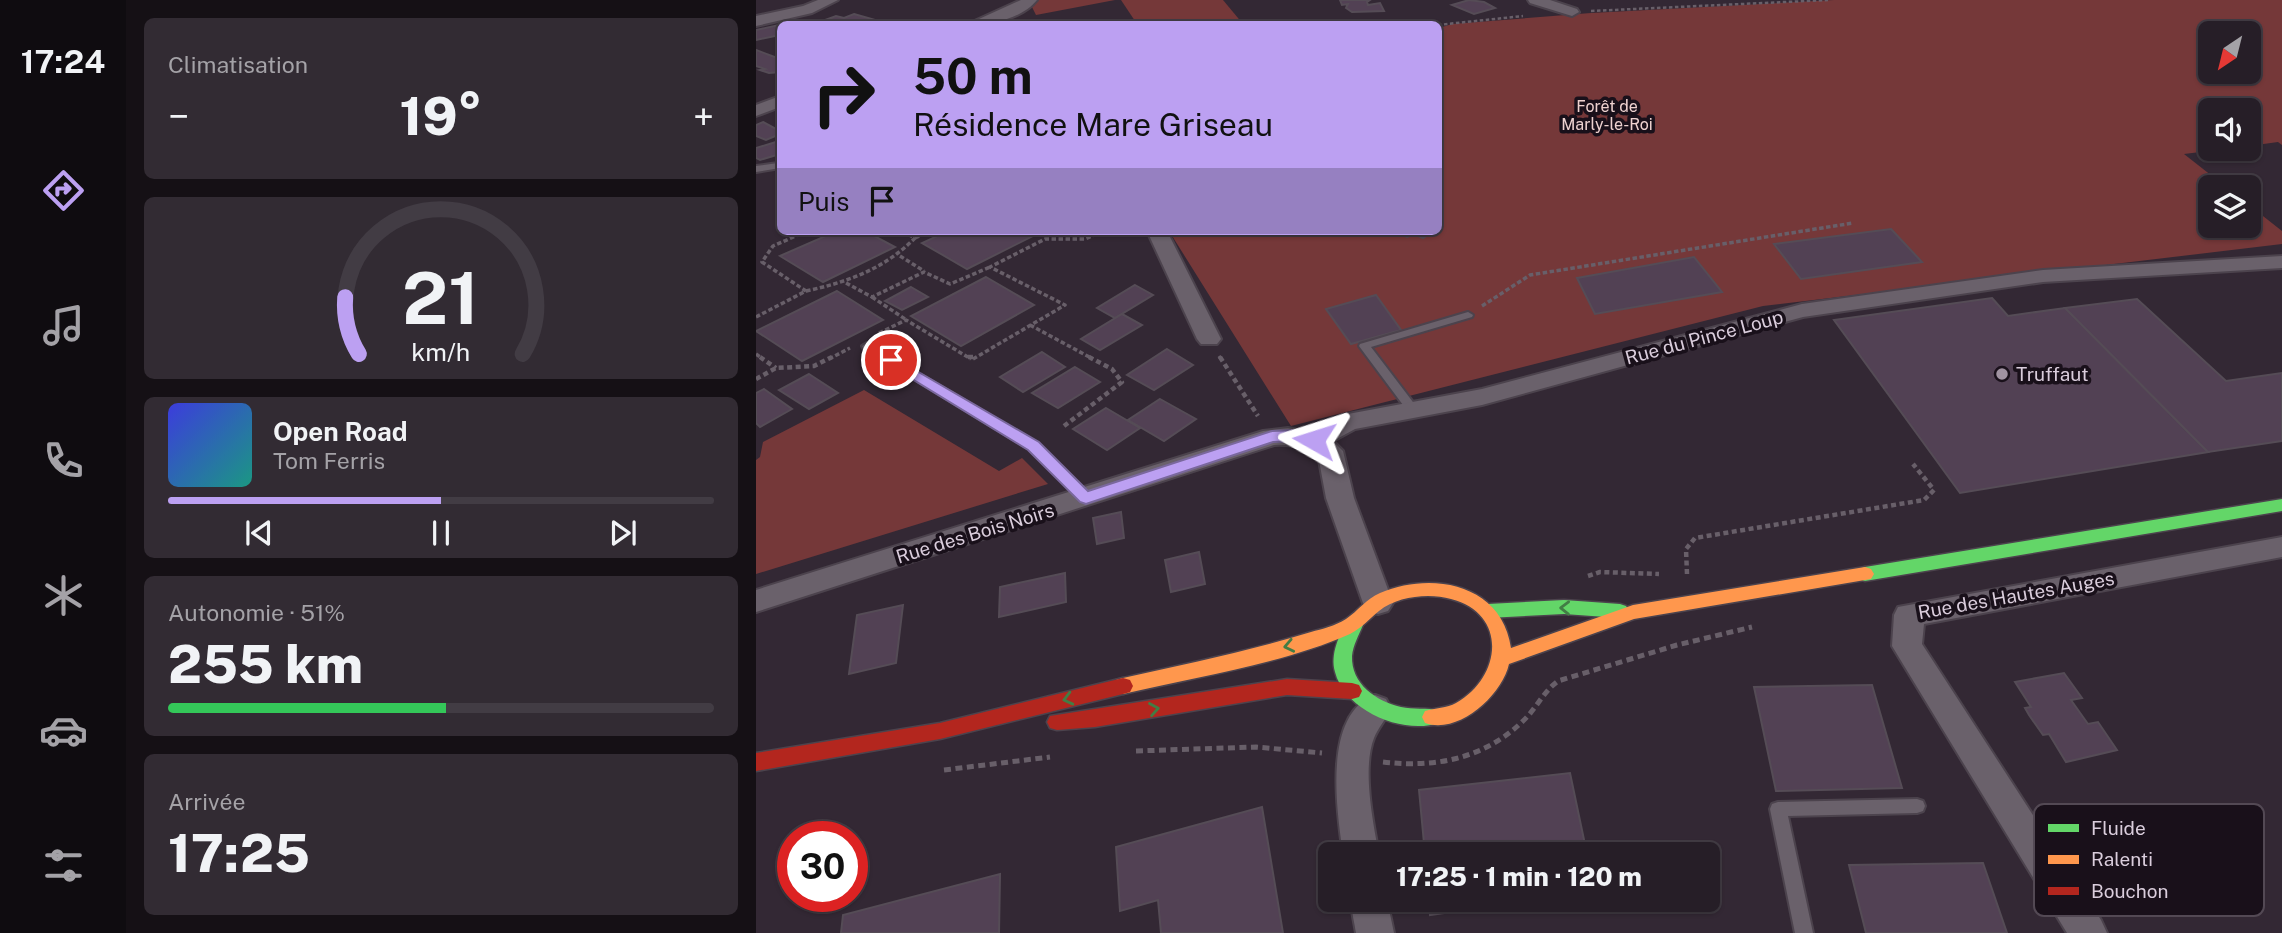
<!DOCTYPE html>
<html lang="fr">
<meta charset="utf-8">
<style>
body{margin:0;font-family:"Public Sans",sans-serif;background:#322b33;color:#f1f3f6;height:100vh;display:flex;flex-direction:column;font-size:26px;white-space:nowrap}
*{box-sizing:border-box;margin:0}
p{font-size:23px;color:#a4a2a7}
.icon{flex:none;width:38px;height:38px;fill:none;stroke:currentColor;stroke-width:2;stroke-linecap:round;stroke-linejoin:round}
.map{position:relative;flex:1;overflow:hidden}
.panel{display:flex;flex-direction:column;gap:18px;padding:18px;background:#151015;width:630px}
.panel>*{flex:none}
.banner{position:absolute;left:21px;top:21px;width:665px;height:214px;border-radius:10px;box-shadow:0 2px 5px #0004,0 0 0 2px #423c44;background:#bca0f2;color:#111;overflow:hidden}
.needle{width:46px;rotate:215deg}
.tools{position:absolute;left:1442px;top:21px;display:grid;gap:14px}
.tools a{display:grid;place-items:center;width:63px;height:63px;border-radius:10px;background:#261e27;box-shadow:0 2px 5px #0004,0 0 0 2px #423c44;font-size:35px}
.speed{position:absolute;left:21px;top:821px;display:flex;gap:14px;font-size:35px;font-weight:700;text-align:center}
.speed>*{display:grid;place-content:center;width:91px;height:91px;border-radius:50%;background:#261e27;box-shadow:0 2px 5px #0004,0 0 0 2px #423c44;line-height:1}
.speed .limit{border:10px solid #d22;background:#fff;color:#111}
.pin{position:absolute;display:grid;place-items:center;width:60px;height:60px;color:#fff;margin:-30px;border:4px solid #fff;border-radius:50%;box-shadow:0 2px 7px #0007}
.me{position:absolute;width:77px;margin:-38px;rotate:276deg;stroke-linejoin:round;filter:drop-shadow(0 0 5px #0008)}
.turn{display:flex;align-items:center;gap:24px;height:147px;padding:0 21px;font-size:32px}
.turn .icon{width:91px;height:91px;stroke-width:2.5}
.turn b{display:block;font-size:49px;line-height:60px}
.then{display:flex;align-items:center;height:66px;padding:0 21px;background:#0003;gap:14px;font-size:26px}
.big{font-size:52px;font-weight:800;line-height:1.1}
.panel .widget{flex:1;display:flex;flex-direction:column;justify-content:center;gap:10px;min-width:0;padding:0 24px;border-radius:10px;background:#322b33}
.panel .dial{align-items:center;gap:0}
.dial svg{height:182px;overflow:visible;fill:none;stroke:#423c44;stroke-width:7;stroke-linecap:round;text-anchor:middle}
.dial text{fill:#f1f3f6;stroke:none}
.song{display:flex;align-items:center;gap:21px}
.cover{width:84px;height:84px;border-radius:10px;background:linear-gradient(135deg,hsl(240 70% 55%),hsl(170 70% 35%))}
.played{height:7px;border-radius:4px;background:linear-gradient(90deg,#bca0f2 50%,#423c44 50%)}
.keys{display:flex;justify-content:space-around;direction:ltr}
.heat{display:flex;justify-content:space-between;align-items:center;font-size:38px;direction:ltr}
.charge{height:10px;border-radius:5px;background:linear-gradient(90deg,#34c759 51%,#423c44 0)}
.trip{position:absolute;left:562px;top:842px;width:402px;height:70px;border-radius:10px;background:#261e27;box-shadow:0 2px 5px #0004,0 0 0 2px #423c44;font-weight:800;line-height:70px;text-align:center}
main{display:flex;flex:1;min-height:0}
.tab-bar{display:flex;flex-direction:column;width:126px;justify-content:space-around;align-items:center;background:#0f0c10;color:#a4a2a7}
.tab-bar .icon{width:49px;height:49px}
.tab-bar .active{color:#bca0f2}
.tab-bar b{font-size:32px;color:#f1f3f6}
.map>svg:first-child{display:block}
.green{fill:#753839;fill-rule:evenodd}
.building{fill:#524154;stroke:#554c56;stroke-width:2}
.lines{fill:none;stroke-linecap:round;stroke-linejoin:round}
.lane-casing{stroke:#4c434d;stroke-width:4}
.street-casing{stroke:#4c434d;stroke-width:4}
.fast-casing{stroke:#4c434d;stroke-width:3}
.slow-casing{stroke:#4c434d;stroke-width:3}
.jam-casing{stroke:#4c434d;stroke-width:3}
.path-far3{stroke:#685f69;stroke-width:2.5;stroke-dasharray:3.5 2.5;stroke-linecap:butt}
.path-far2{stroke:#685f69;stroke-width:3.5;stroke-dasharray:4.5 2.5;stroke-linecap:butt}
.path-far1{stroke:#685f69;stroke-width:4.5;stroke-dasharray:5 3.5;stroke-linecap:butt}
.path{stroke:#685f69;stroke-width:5;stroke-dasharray:7 4.5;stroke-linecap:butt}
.lane{fill:#6a616b;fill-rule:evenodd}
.street{fill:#6a616b;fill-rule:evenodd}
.fast{fill:#63d668;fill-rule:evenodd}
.slow{fill:#ff974d;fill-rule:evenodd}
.jam{fill:#b3261e;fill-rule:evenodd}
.oneway{stroke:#427d45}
.route{fill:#bca0f2;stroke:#7a689d;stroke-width:2}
.poi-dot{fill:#a093a1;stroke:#19101a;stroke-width:2.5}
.labels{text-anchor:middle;stroke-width:7;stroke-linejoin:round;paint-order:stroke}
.far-park-label{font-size:16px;fill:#eed2d0;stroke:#19101a}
.street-label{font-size:19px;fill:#dacddc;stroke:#19101a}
.poi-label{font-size:19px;fill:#dacddc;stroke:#19101a;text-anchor:start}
.key{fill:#19101a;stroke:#534954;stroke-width:2}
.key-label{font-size:19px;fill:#dacddc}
</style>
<main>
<nav class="tab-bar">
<b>17:24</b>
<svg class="icon active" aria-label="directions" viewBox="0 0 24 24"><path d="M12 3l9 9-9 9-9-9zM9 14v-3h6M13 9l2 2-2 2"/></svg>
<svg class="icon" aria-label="music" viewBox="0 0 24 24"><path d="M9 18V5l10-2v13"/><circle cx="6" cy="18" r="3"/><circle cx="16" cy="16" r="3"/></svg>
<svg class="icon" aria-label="phone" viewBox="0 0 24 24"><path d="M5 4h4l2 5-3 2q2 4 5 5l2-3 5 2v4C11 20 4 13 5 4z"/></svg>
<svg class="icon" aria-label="climate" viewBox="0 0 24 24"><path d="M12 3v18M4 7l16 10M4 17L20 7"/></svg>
<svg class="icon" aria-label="car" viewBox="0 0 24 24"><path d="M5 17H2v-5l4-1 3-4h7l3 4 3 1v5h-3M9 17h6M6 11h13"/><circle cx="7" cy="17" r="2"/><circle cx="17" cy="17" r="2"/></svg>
<svg class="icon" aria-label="filters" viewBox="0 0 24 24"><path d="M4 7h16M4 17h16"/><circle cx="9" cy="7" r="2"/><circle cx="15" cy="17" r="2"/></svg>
</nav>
<section class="panel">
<div class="widget"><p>Climatisation</p>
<div class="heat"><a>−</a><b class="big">19°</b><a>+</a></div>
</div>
<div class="widget dial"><svg viewBox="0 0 100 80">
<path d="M14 69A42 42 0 1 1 86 69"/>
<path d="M14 69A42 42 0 0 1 8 44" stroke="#bca0f2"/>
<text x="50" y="56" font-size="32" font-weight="700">21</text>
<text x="50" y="72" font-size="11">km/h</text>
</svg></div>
<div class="widget">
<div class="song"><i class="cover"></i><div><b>Open Road</b><p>Tom Ferris</p></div></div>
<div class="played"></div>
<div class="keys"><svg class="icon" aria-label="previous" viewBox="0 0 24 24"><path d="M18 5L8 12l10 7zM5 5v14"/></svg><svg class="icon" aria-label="pause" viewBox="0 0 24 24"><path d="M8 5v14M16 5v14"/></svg><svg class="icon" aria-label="next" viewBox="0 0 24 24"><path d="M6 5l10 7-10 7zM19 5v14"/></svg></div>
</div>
<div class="widget"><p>Autonomie · 51%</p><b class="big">255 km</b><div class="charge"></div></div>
<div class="widget"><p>Arrivée</p><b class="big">17:25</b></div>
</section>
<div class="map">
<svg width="1526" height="933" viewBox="0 0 1526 933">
<rect width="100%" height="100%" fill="#332834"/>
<!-- green -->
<g class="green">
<path d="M280 0H359L280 15 275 5Z"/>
<path d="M365 0H467L487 24H381Z"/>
<path d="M1078 0H1526V145L1522 142 1493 146V110H1454V149H1469L1428 154 1470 187H1454V226H1493V205L1526 231V244L1007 306 535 426 413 231H682L683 28 696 24 835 13ZM1454 33H1493V72H1454Z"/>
<path d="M108 390 243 471 266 458 292 484 0 574V460L4 457 7 442Z"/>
</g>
<!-- building -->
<g class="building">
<path d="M584 0H614L611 2 612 5 624 3 628 11 596 12 590 8 592 4 586 5Z"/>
<path d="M713 0 728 2 739 8 718 14 696 5Z"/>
<path d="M98 14 116 19 102 24 72 19 80 16 88 18Z"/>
<path d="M32 23 33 24H24V35L0 40V30Z"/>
<path d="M0 50 24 59V72L13 73 4 70 9 69 0 66Z"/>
<path d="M7 122 24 131V134L10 140 0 136V125Z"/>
<path d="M20 142 24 147V154L4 160 0 158V148Z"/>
<path d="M1135 229 1166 262 1045 279 1018 244Z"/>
<path d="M81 231H109L139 247 67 282 24 256Z"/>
<path d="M192 231H272L279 235 211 269 166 243Z"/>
<path d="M639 231H670L675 233 667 238 658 234 651 237Z"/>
<path d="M938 257 966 292 839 314 821 278Z"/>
<path d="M230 277 278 305 205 346 155 316Z"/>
<path d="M379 285 397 295 359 318 341 308Z"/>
<path d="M155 287 172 297 146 310 129 301Z"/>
<path d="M81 291 127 320 46 361 0 331Z"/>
<path d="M620 295 645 330 595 344 570 309Z"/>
<path d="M1236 298 1252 316 1309 308 1452 452 1204 493 1078 320Z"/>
<path d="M1381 299 1470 381 1526 373V441L1452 452 1309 308Z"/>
<path d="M366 314 386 325 344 350 325 339Z"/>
<path d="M411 349 437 365 398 390 371 375Z"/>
<path d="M286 352 309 367 267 392 244 377Z"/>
<path d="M319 367 344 382 302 408 276 393Z"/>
<path d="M53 374 82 393 53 409 23 390Z"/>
<path d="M8 389 36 409 4 427 0 423V393Z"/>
<path d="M404 399 440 419 408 441 372 420Z"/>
<path d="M350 408 384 428 351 450 317 429Z"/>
<path d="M365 512 368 538 341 544 337 518Z"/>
<path d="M443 552 449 584 415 592 409 560Z"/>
<path d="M309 573 310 602 243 617 244 587Z"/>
<path d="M147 605 140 663 93 674 101 615Z"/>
<path d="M1308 673 1326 698 1315 700 1332 724 1342 722 1361 750 1310 762 1293 734 1287 735 1273 715 1269 708 1275 707 1259 682Z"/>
<path d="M1116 685 1146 788 1020 791 998 687Z"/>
<path d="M814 773 831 854H669L663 790Z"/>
<path d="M506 807 527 933H405L402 900 364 911 360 847Z"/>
<path d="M1227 863 1251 933H1110L1093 865Z"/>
<path d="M244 874 243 933H85L87 915Z"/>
<path d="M673 900H779L674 915Z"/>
</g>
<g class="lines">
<!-- lane casing -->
<g class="lane-casing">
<g id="lane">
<path d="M22 163 24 164V168L0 172V166Z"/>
<path d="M712 312 717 315 716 317 615 347 663 410 661 413H653L603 346 604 344Z"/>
<path d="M111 343 281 443 334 495 336 498 334 501H326L273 449 107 348 106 346Z"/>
<path d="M1161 799 1167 801 1169 806 1167 811 1161 813 1032 816 1057 933H1039L1014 809 1016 804 1022 802Z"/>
</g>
</g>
<!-- street casing -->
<g class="street-casing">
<g id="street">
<path d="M62 0H82L56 13 0 26V16L47 6Z"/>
<path d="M265 0H281C267 18 234 26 212 24Z"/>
<path d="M772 0H794L821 9 823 12 816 16 774 3Z"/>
<path d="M24 96V107L0 116V105Z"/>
<path d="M391 231H411L465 339 461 344H445L441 339Z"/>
<path d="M1526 256V268L1287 282 1047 317 726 405 599 429 577 441 587 451 598 498 637 603 632 611 622 614 612 611 607 603 570 498 562 455C547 447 535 444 518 445L0 612V590L507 431 532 428 553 432 592 414 726 389 1046 304 1287 270Z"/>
<path d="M1526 537V557L1168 624 1166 644 1345 920 1351 933H1311L1136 646 1138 615 1142 607Z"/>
<path d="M619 695 630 699 635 709C630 719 622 728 618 738 606 768 617 823 623 854H587C581 812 566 714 619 695Z"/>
<path d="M594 900H631L638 933H600Z"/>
</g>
</g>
<!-- fast casing -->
<g class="fast-casing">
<g id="fast">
<path d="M1526 499V511L1109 581 1103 579 1100 574 1103 569 1109 567Z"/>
<path d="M808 600 864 604 870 606 873 611 870 616 864 618 808 614 732 618 726 616 723 611 726 606 732 604Z"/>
<path d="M598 618 604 620 607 625C603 635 597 645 596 656 595 684 620 701 645 707 657 710 671 707 683 711L686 717 683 723C647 735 589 711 579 672 574 654 583 635 592 620Z"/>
</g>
</g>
<!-- slow casing -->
<g class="slow-casing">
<path id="slow" d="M1109 567 1115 569 1118 574 1115 579 878 619 753 664C746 695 703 735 669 723L666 717 669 711C679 708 691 708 700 703 745 678 753 614 695 599 673 593 642 596 623 611 614 618 606 628 594 634 526 664 440 677 367 694L360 692 357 686 360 680 367 678C430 664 493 651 555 632 566 629 579 626 590 619 602 611 610 599 624 593 676 571 746 584 755 648L877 605Z"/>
</g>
<!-- jam casing -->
<g class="jam-casing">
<g id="jam">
<path d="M367 678 374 680 377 686 374 692 367 694 184 739 0 771V753L184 723Z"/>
<path d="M531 679 596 683 603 685 606 691 603 697 596 699 531 695 339 727 301 730 294 728 291 722 294 716Z"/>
</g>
</g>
<!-- path-far3 -->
<g class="path-far3">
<path d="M835 11 1072 0"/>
<path d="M682 25 767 16"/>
</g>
<!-- path-far2 -->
<g class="path-far2">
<path d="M159 238 174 231"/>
<path d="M144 256 168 271"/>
<path d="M90 283 116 297 168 272 194 284 234 267"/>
<path d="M50 291C92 282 128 269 159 238L146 231"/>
<path d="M116 297 149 319"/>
<path d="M726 306 774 275 1097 223"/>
<path d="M0 317 50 291 6 262 17 246 51 231"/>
<path d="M274 325 337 359"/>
<path d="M123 333 150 320 215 359"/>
<path d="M0 354 7 359"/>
<path d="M463 356 465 359"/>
<path d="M73 359 94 348"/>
<path d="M217 359 309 305 234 267 289 239H329L348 231"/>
</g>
<!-- path-far1 -->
<g class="path-far1">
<path d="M4 357 20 368"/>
<path d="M212 357H220"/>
<path d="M464 357 502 416"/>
<path d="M0 379 20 368 58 366 76 357"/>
<path d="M308 426 366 382 356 369 333 357"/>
<path d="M931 574 930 549 939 538 1168 500 1178 490 1157 464"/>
<path d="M832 576 844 572 903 574"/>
</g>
<!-- path -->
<g class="path">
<path d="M380 751 500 747 566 753"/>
<path d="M627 762C679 768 728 759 767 721 780 709 787 692 802 681L921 645 996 627"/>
<path d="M188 770 294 757"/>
</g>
<!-- lane -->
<use href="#lane" class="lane"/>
<!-- street -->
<use href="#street" class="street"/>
<!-- fast -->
<use href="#fast" class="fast"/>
<!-- slow -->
<use href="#slow" class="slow"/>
<!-- jam -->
<use href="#jam" class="jam"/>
</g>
<!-- one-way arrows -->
<defs><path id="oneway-chevron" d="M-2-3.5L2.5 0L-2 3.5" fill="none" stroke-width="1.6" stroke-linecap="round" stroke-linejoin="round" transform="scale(1.75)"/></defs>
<g class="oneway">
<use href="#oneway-chevron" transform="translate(809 608) rotate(-179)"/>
<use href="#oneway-chevron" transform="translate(533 646) rotate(168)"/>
<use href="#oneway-chevron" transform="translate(312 699) rotate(166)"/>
<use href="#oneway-chevron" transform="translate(398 709) rotate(-10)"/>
</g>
<!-- route -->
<path class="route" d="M135 356 283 442 332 491 516 431 539 430 563 436 565 440 558 445 539 441 517 442 330 504 324 502 272 450 130 363 128 360Z"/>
<!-- markers -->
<circle class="poi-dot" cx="1246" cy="374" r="7"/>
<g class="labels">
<!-- far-park labels -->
<g class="far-park-label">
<text x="851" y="112">Forêt de<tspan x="851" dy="18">Marly-le-Roi</tspan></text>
</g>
<!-- street labels -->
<g class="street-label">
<text transform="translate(948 337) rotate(-15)" y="7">Rue du Pince Loup</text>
<text transform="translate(219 533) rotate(-17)" y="7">Rue des Bois Noirs</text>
<text transform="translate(1260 595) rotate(-10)" y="7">Rue des Hautes Auges</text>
</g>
<!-- poi labels -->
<g class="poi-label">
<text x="1260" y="381">Truffaut</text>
</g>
</g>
<!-- legend -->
<rect x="1278" y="804" width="230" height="112" rx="10" class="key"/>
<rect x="1292" y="824" width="31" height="8" fill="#63d668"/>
<rect x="1292" y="855" width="31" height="9" fill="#ff974d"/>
<rect x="1292" y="887" width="31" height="8" fill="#b3261e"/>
<g class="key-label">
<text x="1335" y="835">Fluide</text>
<text x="1335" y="866">Ralenti</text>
<text x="1335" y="898">Bouchon</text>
</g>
</svg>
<div class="tools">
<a><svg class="needle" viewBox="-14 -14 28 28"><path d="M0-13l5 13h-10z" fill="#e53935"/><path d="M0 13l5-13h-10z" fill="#a4a2a7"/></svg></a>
<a><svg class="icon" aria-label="sound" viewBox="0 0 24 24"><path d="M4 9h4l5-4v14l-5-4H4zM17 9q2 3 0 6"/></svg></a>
<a><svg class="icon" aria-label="layers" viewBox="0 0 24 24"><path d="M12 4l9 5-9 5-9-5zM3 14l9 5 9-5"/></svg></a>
</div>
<div class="speed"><div class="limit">30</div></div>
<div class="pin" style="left:135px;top:360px;background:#d93025"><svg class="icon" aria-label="arrive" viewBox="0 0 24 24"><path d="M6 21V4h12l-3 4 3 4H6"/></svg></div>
<svg class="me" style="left:558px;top:440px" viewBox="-20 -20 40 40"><path d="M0-17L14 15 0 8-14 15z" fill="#bca0f2" stroke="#fff" stroke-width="4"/></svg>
<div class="trip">17:25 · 1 min · 120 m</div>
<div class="banner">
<div class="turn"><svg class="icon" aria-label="right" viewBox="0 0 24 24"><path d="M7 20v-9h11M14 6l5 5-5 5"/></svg><div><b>50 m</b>Résidence Mare Griseau</div></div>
<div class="then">Puis<svg class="icon" aria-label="arrive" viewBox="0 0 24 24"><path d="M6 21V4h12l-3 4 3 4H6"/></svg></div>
</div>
</div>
</main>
